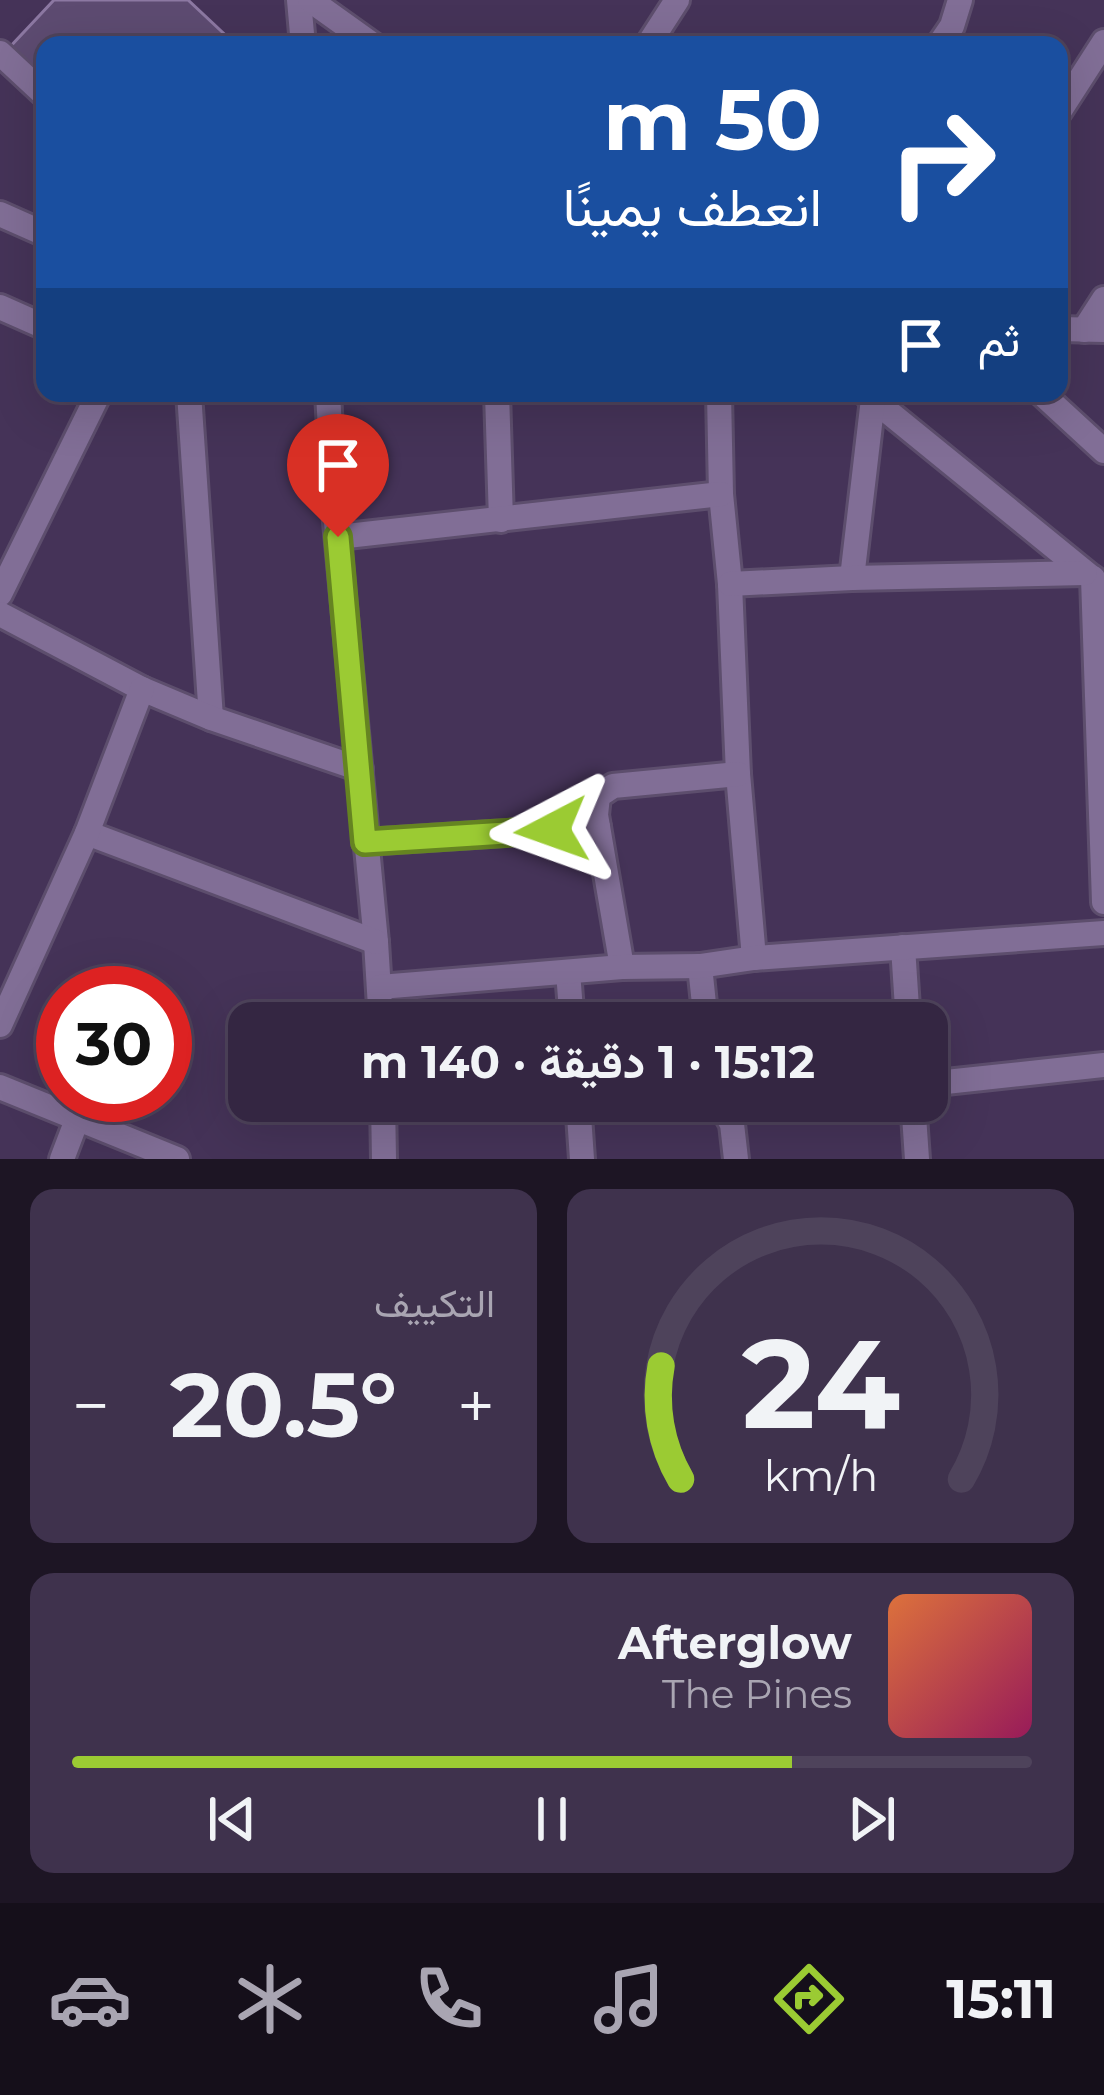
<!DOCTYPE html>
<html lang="ar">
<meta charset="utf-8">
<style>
body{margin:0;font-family:Montserrat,Vazirmatn,sans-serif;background:#3f324d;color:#f1f3f6;direction:rtl;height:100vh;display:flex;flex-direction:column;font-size:45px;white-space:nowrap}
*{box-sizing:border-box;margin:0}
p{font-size:39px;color:#a9a5b2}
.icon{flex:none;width:66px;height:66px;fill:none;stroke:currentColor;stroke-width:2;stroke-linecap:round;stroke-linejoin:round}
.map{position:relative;height:1159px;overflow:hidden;direction:ltr}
.panel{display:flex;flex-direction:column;gap:30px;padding:30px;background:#1d1524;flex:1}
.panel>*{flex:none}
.banner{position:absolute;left:36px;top:36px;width:1032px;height:366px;border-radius:24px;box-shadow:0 12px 48px #0002,0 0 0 3px #4e435b;direction:rtl;background:#1a4fa0;color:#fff;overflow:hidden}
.speed{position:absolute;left:36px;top:966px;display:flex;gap:24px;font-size:60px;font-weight:700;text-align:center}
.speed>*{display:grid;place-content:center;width:156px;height:156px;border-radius:50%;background:#342642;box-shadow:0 12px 48px #0002,0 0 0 3px #4e435b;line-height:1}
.speed .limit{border:18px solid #d22;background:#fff;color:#111}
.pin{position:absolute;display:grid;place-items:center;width:102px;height:102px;color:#fff;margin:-123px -51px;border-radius:50% 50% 50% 0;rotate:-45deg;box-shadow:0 0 12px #0007}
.pin .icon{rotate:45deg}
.me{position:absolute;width:132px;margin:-66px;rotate:266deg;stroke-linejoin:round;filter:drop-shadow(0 0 9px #0008)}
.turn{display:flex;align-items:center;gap:42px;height:252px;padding:0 48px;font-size:54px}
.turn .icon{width:156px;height:156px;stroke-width:2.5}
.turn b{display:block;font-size:84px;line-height:102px}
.then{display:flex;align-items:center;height:114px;padding:0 48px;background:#0003;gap:24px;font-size:45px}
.big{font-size:90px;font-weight:700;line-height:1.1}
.panel .card{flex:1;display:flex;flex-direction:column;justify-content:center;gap:18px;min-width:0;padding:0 42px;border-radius:24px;background:#3f324d}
.panel .dial{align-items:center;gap:0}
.dial svg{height:312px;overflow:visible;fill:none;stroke:#4e435b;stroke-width:7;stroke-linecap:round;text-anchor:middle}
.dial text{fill:#f1f3f6;stroke:none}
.song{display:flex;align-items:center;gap:36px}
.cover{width:144px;height:144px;border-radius:18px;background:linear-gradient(135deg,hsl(20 70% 55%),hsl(330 70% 35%))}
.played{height:12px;border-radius:6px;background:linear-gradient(90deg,#9bcb33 75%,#4e435b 75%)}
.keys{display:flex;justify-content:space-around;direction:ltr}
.heat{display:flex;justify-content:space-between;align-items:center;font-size:66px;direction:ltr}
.panel .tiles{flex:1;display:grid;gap:30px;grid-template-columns:1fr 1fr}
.card:last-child{grid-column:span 2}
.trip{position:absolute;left:228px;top:1002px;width:720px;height:120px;border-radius:24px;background:#342642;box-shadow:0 12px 48px #0002,0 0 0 3px #4e435b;font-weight:700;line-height:120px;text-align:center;direction:rtl}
.tabs{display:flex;height:192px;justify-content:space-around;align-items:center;background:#150f1a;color:#a9a5b2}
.tabs .icon{width:84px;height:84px}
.tabs .on{color:#9bcb33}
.tabs b{font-size:54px;color:#f1f3f6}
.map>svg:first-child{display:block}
.building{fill:#5d4b71;stroke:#8c78a2;stroke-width:3}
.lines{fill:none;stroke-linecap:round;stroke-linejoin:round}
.minor-casing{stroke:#5d4e6d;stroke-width:30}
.minor{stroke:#816e96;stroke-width:24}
.route-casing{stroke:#658421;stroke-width:30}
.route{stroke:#9bcb33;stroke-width:21}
</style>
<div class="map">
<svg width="1104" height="1159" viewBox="0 0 1104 1159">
<rect width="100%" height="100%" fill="#453358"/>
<!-- building -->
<path class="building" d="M54 0H188L236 45H45V85L8 49Z"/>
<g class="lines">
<!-- minor casing -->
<g class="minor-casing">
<g id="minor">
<path d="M299 0 303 45"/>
<path d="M310 0 373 45"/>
<path d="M648 45 677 0"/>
<path d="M939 45 952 26 960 0"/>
<path d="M0 53 45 95"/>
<path d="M1059 112 1104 42"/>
<path d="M0 214 45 234"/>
<path d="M0 307 45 327"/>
<path d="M1059 329 1104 330"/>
<path d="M1084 330 1104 299"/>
<path d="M189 393 211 718"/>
<path d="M328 393 334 501 376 942 381 1023"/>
<path d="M497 393 501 520"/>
<path d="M719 393 721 494 730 584 738 774 754 958"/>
<path d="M865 393 1091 577"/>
<path d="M1041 393 1104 451"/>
<path d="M338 537 721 494"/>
<path d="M852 578 873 399"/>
<path d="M1093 578 1104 902"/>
<path d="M730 584 852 578 1085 573"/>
<path d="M0 594 99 393"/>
<path d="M0 614 142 689 211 718 360 769"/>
<path d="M87 833 376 942"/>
<path d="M365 842 598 827"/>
<path d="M903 947 908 1023"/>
<path d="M700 966 706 1023"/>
<path d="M622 967 596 815 598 796 613 786 738 774"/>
<path d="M568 972 572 1023"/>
<path d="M380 987 622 967 700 966 754 958 1104 933"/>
<path d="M0 1025 87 833 142 689"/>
<path d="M927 1084 1104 1065"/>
<path d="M0 1087 177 1159"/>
<path d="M383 1101 384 1159"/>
<path d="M578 1101 582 1159"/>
<path d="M719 1101 732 1124 736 1159"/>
<path d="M913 1101 917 1159"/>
<path d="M62 1159 78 1117"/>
</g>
</g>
<!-- minor -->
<use href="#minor" class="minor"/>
</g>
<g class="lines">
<!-- route casing -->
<g class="route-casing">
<path id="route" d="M338 537 365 842 552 830"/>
</g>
<!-- route -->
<use href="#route" class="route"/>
</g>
</svg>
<div class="speed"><div class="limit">30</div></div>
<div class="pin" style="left:338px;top:537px;background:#d93025"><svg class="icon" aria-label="arrive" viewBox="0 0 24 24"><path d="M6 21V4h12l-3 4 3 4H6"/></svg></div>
<svg class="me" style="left:552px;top:830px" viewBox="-20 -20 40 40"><path d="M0-17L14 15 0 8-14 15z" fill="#9bcb33" stroke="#fff" stroke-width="4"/></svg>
<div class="trip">15:12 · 1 دقيقة · 140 m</div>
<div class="banner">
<div class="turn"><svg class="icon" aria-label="right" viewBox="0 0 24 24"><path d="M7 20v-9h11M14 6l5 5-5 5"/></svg><div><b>50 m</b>انعطف يمينًا</div></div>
<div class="then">ثم<svg class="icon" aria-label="arrive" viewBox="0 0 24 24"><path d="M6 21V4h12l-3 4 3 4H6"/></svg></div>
</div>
</div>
<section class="panel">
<div class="tiles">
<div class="card dial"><svg viewBox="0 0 100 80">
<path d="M14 69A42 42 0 1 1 86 69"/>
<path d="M14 69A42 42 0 0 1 9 40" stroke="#9bcb33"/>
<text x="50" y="56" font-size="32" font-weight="700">24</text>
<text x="50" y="72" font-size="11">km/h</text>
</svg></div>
<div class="card"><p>التكييف</p>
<div class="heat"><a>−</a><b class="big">20.5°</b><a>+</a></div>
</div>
<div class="card">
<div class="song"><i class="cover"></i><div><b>Afterglow</b><p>The Pines</p></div></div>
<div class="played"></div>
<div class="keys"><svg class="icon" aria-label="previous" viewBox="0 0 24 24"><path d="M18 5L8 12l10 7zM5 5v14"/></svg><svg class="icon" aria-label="pause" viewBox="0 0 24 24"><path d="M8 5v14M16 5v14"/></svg><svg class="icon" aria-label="next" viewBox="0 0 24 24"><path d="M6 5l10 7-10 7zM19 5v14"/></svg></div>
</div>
</div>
</section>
<nav class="tabs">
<b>15:11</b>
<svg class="icon on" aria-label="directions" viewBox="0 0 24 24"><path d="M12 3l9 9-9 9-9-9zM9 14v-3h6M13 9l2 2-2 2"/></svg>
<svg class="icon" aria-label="music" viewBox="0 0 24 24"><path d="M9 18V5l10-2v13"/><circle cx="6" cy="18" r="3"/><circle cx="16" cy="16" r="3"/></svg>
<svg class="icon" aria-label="phone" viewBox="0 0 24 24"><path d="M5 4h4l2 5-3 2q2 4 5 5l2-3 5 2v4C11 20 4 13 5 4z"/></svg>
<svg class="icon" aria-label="climate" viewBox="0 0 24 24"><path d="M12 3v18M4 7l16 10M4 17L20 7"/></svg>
<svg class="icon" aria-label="car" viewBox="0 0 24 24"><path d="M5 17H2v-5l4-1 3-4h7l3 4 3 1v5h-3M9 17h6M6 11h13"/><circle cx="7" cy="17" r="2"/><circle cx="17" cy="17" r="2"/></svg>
</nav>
